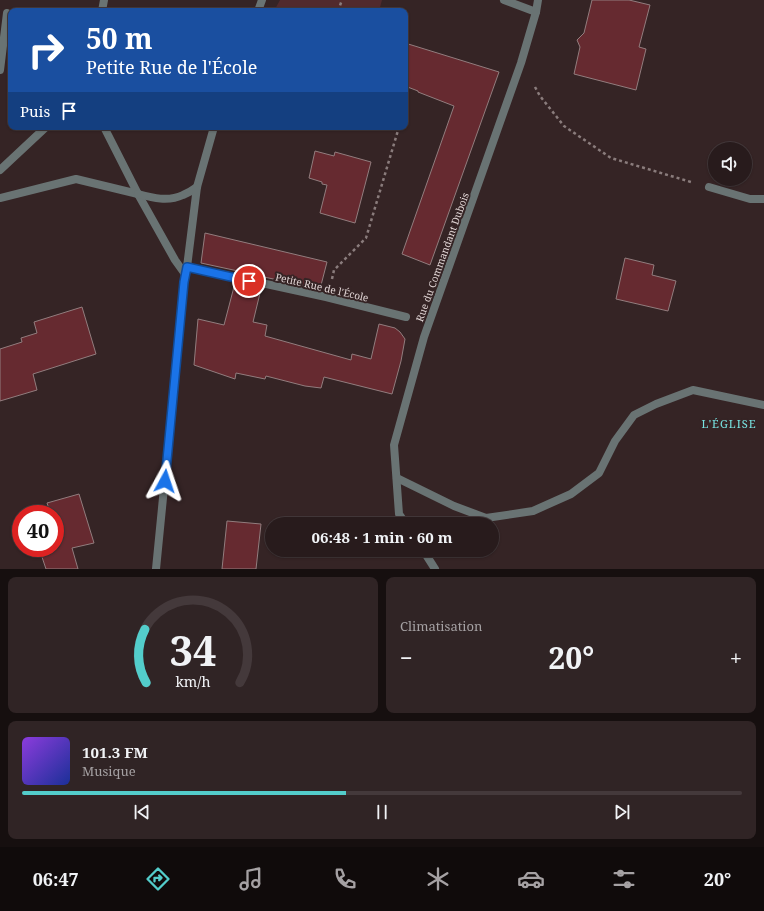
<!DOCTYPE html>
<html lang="fr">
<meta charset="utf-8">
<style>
body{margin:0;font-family:"Noto Serif",serif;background:#302425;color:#f1f3f6;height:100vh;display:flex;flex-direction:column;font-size:15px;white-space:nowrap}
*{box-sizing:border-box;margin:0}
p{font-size:13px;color:#a5a1a3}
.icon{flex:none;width:22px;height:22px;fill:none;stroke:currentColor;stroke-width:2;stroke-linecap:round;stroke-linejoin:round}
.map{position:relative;height:569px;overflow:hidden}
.panel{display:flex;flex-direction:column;gap:8px;padding:8px;background:#160f0f;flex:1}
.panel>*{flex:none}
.guide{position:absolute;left:8px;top:8px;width:400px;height:122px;border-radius:8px;box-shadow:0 1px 3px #0004,0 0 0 1px #44393b;background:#1a4fa0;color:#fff;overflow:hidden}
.controls{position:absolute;left:708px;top:142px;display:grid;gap:8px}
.controls a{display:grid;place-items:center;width:44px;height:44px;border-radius:50%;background:#281b1c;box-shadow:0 1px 3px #0004,0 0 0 1px #44393b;font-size:20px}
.speed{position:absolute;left:12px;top:505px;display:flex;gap:8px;font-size:20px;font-weight:700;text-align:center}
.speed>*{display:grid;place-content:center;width:52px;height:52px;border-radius:50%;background:#281b1c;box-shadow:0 1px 3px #0004,0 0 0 1px #44393b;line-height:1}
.speed .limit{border:6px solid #d22;background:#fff;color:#111}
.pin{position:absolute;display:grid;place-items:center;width:34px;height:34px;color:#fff;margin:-17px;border:2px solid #fff;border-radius:50%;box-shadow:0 1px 4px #0007}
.me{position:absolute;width:44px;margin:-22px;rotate:5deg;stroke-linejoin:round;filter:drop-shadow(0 0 3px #0008)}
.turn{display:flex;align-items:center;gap:14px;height:84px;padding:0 12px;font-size:18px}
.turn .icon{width:52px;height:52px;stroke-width:2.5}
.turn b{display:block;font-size:28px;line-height:34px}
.then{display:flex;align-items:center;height:38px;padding:0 12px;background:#0003;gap:8px;font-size:15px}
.big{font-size:30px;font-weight:700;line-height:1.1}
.panel .widget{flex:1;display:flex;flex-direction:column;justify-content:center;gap:6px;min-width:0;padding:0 14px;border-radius:8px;background:#302425}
.panel .dial{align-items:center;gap:0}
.dial svg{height:104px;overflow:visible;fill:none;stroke:#44393b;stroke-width:7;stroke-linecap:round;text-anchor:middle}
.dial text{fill:#f1f3f6;stroke:none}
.song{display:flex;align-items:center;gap:12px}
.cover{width:48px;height:48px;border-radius:6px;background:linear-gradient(135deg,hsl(270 70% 55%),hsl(230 70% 35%))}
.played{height:4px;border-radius:2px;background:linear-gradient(90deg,#53cdcb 45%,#44393b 45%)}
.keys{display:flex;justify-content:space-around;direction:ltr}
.heat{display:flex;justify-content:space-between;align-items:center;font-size:22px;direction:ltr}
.panel .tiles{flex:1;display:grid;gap:8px;grid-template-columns:1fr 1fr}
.widget:last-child{grid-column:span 2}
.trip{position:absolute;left:265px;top:517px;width:234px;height:40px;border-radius:20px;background:#281b1c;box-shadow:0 1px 3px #0004,0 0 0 1px #44393b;font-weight:700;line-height:40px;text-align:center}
.tab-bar{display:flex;height:64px;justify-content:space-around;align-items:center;background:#100b0b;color:#a5a1a3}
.tab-bar .icon{width:28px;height:28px}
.tab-bar .current{color:#53cdcb}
.tab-bar b{font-size:18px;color:#f1f3f6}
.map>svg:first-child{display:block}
.green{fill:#512a2d}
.building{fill:#662a30;stroke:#927d7e}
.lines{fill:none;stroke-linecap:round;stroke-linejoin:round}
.path{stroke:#8a7c7c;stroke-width:2.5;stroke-dasharray:3 3;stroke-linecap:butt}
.service{stroke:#697373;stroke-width:8}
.minor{stroke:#697373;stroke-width:8}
.tertiary{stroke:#697373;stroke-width:8}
.route-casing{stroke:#114b97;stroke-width:10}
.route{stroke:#1a73e8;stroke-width:7}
.labels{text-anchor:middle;stroke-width:4;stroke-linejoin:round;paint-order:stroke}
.street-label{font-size:10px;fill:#e1d5d5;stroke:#352425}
.neighbourhood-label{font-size:11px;letter-spacing:1px;fill:#78e4e2;stroke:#352425}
</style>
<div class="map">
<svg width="764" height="569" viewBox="0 0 764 569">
<rect width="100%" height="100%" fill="#352425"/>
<!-- green -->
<path class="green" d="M280 0H382L379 11H274Z"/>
<!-- building -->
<g class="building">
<path d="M592 0H629L650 5 639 47 646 49 636 90 574 74 580 47 577 40 584 33Z"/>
<path d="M405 43 499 72 430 265 402 254 454 106 418 92V91L405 86Z"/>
<path d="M315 151 334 156 335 152 371 162 355 223 320 213 327 185 322 184V182L309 178Z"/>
<path d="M205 233 327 262 320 289 264 277V278L237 272 238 271 201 263Z"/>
<path d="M625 258 654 265 652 275 676 281 668 311 616 299Z"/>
<path d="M235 283 261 289 253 322 267 325 265 336 351 360 352 354 371 359 379 324 395 328 400 332 405 339 401 361 392 394 324 377 321 388 305 386 266 376 265 379 236 373 235 379 194 365 198 319 224 325Z"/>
<path d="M82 307 96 354 33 374 37 390 0 401V349L22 342 21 338 37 333 34 322Z"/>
<path d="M79 494 94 543 72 548 78 569H46L39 548H55V514H32L49 509 47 503Z"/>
<path d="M227 521 261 524 256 569H222Z"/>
</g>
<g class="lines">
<!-- path -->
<g class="path">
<path d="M338 11 342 0"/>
<path d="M535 87 540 96 564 126 611 158 691 182"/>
<path d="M405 96 407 98 405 106"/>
<path d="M332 279 334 270 366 238 399 127"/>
</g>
<!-- service -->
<g class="service">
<path d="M0 70 7 13"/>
<path d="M397 478 454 506 486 518 533 511 571 494 599 473 615 441 634 415 656 404 693 390 764 405"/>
</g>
<!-- minor -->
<g class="minor">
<path d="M504 0 536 12"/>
<path d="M0 170 46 127"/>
<path d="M709 187 750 199H764"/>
<path d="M0 198 76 179 138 194"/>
<path d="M187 267 326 297 406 317"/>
<path d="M406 524 399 514 394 445 424 337 521 63 536 12 538 0"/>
<path d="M423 550 435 569"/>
</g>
<!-- tertiary -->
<g class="tertiary">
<path d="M102 11 104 0"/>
<path d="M258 11 262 0"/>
<path d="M104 127 138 194 175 260 185 274"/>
<path d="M138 194C153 198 168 202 183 195 188 193 193 190 197 187"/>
<path d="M156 569 185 274 187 267 197 187 214 127"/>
</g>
</g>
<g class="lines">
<!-- route casing -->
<g class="route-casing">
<path id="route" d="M165 481 184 282 187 267 249 281"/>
</g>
<!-- route -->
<use href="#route" class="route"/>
</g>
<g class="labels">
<!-- street labels -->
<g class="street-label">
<text transform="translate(442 257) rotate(-70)" y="4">Rue du Commandant Dubois</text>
<text transform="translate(322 287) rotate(13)" y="4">Petite Rue de l'École</text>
</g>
<!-- neighbourhood labels -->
<g class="neighbourhood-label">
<text x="729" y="428">L'ÉGLISE</text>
</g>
</g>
</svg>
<div class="controls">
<a><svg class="icon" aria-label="sound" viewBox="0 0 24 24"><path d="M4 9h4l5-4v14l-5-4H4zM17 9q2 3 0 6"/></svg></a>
</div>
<div class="speed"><div class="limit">40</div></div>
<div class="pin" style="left:249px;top:281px;background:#d93025"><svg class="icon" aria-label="arrive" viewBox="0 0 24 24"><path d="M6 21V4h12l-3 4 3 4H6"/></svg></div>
<svg class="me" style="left:165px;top:481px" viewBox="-20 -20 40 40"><path d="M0-17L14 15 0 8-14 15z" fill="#1a73e8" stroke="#fff" stroke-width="4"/></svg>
<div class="trip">06:48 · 1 min · 60 m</div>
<div class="guide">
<div class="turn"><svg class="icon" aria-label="right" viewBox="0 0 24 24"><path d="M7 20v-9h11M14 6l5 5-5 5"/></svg><div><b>50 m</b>Petite Rue de l'École</div></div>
<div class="then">Puis<svg class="icon" aria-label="arrive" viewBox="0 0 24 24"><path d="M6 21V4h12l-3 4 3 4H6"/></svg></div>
</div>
</div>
<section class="panel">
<div class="tiles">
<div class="widget dial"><svg viewBox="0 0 100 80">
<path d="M14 69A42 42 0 1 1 86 69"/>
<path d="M14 69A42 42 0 0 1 13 28" stroke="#53cdcb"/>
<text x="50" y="56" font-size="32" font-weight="700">34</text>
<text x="50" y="72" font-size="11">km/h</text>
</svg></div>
<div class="widget"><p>Climatisation</p>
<div class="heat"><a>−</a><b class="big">20°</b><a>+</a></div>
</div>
<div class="widget">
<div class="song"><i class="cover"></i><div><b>101.3 FM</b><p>Musique</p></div></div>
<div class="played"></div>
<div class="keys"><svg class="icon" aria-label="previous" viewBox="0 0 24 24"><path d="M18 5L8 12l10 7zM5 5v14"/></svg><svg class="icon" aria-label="pause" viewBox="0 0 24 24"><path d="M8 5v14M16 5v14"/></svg><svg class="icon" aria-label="next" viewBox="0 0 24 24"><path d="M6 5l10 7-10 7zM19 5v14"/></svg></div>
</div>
</div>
</section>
<nav class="tab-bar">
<b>06:47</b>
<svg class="icon current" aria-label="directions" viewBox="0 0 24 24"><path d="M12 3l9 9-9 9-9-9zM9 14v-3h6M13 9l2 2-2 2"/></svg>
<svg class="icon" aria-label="music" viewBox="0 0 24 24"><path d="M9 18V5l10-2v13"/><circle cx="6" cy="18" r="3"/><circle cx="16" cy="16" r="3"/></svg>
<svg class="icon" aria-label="phone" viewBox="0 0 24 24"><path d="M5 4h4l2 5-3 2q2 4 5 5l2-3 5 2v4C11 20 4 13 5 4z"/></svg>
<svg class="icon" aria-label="climate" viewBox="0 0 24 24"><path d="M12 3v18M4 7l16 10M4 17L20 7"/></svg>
<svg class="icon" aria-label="car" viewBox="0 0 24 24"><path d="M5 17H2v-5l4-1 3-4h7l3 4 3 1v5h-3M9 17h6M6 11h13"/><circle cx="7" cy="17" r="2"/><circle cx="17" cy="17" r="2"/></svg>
<svg class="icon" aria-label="filters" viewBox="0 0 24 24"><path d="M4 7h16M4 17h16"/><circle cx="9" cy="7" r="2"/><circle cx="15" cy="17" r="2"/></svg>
<b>20°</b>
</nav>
